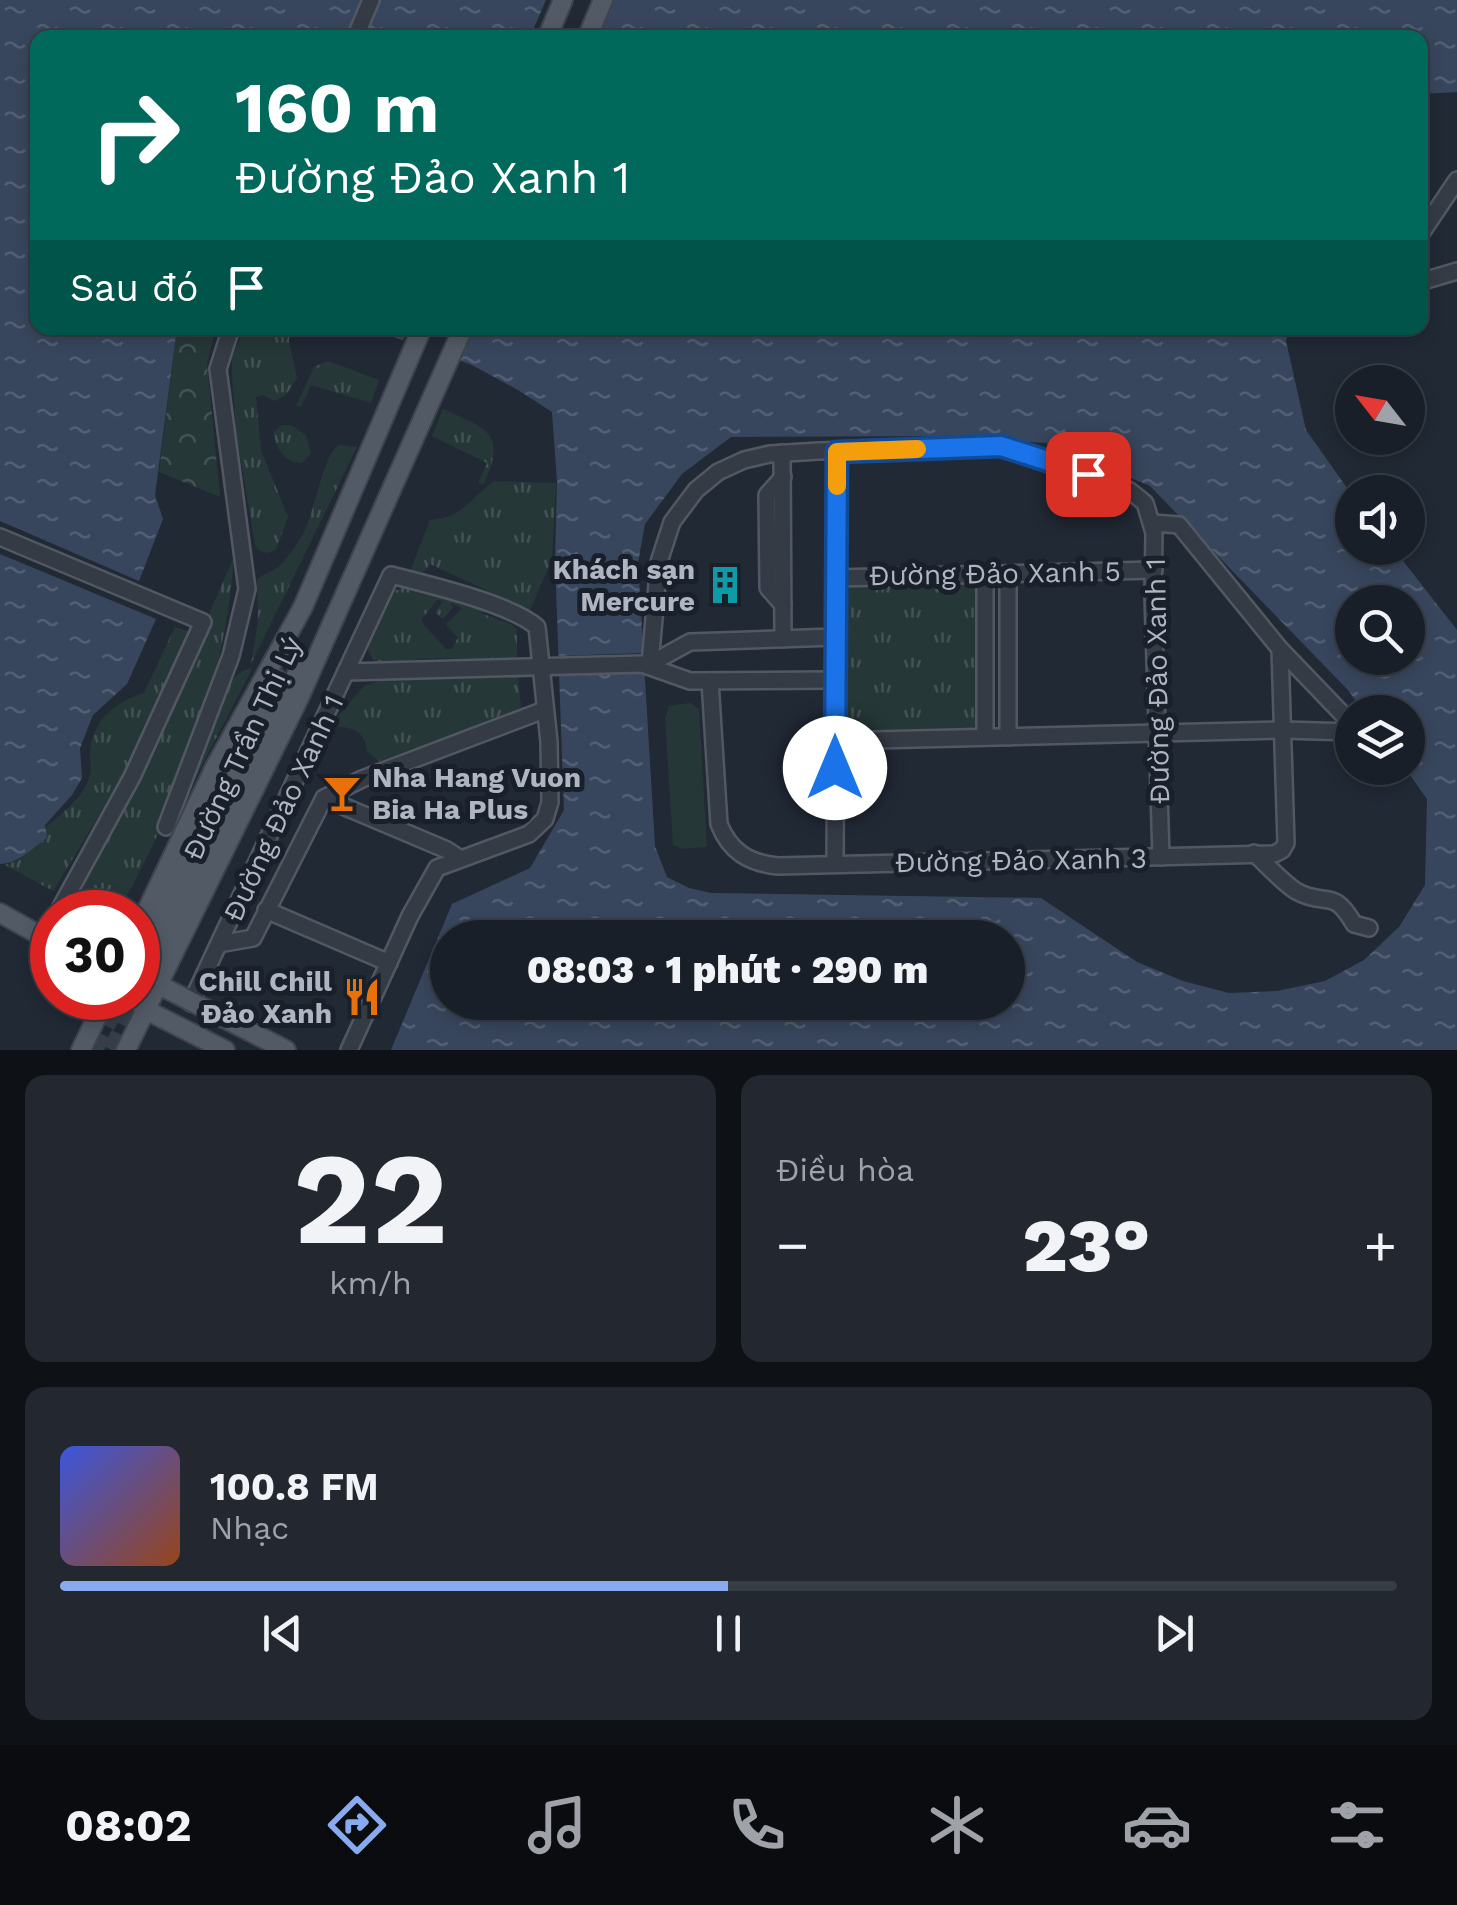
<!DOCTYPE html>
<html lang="vi">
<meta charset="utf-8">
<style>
body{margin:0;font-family:"Work Sans",sans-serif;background:#222730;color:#f1f3f6;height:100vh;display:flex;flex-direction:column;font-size:38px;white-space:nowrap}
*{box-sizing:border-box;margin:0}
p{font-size:32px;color:#9fa2a8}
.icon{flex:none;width:55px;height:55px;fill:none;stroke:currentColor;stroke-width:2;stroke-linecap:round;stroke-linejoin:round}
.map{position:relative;height:1050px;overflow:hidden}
.details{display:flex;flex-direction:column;gap:25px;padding:25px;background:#0e1116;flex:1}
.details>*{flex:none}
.banner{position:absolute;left:30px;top:30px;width:1398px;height:305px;border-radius:20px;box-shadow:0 5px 15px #0003,0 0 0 2px #373d45;background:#00695c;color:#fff;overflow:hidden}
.needle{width:65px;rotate:301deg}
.fabs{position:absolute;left:1335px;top:365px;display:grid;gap:20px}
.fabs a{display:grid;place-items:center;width:90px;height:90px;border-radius:50%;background:#191f28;box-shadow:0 5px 15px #0003,0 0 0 2px #373d45;font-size:50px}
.speed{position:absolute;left:30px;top:890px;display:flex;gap:20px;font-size:50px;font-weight:700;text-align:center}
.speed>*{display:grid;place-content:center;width:130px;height:130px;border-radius:50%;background:#191f28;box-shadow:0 5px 15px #0003,0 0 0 2px #373d45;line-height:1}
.speed .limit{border:15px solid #d22;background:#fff;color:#111}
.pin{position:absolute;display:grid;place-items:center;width:85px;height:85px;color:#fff;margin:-42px;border-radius:20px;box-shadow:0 5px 15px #0006}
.me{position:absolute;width:110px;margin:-55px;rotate:0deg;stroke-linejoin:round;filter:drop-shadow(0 0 8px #0008)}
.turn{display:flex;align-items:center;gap:35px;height:210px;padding:0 40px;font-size:45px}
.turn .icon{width:130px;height:130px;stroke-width:2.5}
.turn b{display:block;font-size:70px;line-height:85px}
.then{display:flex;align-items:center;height:95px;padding:0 40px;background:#0003;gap:20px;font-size:38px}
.big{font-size:75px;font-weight:800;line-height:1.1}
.details .tile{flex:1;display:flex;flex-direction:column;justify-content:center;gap:15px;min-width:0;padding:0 35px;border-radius:20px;background:#222730}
.details .dial{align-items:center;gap:0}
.dial b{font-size:130px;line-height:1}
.song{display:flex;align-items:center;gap:30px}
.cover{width:120px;height:120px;border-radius:15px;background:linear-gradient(135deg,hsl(230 70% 55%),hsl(20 70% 35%))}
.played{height:10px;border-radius:5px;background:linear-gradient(90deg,#8ae 50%,#373d45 50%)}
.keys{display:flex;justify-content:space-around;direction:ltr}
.heat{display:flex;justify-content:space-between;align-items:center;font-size:55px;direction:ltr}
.details .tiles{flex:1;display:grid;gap:25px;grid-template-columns:1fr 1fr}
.tile:last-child{grid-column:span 2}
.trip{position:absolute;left:430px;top:920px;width:595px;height:100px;border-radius:50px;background:#191f28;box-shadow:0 5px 15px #0003,0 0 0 2px #373d45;font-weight:800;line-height:100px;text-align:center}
.tab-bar{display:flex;height:160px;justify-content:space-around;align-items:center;background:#0a0c10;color:#9fa2a8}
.tab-bar .icon{width:70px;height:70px}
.tab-bar .active{color:#8ae}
.tab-bar b{font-size:45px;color:#f1f3f6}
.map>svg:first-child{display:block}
.grass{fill:url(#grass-tufts);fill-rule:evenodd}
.forest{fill:url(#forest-crowns)}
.pitch{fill:#263738}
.water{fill:url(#water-ripples);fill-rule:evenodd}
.pier{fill:#212935}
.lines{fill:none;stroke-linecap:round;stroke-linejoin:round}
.major-tunnel{stroke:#363e4a;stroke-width:18;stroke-dasharray:18 9;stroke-linecap:butt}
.minor-casing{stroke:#525863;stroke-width:20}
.major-casing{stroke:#3e444f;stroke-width:22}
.minor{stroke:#353b45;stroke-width:15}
.major{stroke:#525a65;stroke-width:18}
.route-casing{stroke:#114b97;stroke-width:25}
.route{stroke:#1a73e8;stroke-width:18}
.slow{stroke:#f59e0b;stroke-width:18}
.labels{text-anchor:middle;stroke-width:10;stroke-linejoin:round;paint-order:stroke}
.poi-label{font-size:28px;font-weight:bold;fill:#afb5c2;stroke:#1a202a;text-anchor:end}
.street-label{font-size:28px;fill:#afb5c2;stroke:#1a202a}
</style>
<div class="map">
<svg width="1457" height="1050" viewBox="0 0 1457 1050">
<defs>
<pattern id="grass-tufts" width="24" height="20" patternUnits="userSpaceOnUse" patternTransform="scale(2.5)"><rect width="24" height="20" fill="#263738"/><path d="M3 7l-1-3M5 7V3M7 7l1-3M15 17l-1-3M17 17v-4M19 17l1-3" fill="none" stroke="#435253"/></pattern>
<pattern id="forest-crowns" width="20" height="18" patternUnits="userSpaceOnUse" patternTransform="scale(2.5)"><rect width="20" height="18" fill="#263738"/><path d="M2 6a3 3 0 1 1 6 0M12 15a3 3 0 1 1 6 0" fill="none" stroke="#435253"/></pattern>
<pattern id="water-ripples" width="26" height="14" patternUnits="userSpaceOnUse" patternTransform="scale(2.5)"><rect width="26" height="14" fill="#38465d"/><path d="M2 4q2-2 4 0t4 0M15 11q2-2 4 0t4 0" fill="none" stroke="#525e73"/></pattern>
</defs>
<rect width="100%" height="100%" fill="#212935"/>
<!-- grass -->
<g class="grass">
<path d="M244 328H291L289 341 297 378 286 395 275 401 263 395 256 397 261 450 288 517 276 550 267 553 258 550 255 544 236 431 232 374V358Z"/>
<path d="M328 361 379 380 371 403 311 385 301 407 296 406 314 367Z"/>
<path d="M443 409C487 429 507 432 484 484L478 483 487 463 432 436Z"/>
<path d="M282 425H291L306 435 311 453 302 463C285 464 275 447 274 432Z"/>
<path d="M339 445 357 447 251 664 258 621 257 579C264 574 271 572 278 567 288 559 297 544 303 534 315 512 323 454 339 445Z"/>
<path d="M494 481 556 483 552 559 530 610 502 607 499 596 430 564 422 574 411 569 430 520C465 517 468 500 494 481Z"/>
<path d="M234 557C225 682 179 803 118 912H91L73 903 137 779Z"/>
<path d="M974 580 985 593 982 723 968 730 858 732 847 724 844 715 845 592 853 584Z"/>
<path d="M402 587 480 607 483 614 511 624 517 629V656L509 660 433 658 376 663 367 649 393 592ZM437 600 443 601 435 612 443 619 453 608 451 603 462 608 446 625 458 637 452 649H446L423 624 422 619Z"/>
<path d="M175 627 189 632 125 773 53 891 5 865 19 860 47 838 45 828C62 813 84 798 90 775 92 768 90 759 90 752 93 719 115 702 144 693Z"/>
<path d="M250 668 252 669 178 812C190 775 210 680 250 668Z"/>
<path d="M510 675 518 678 521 707 513 713 379 761 367 751C365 733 355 727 338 727L336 719 364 686 382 680Z"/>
</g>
<!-- forest -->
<path class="forest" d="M177 328H216L207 364 220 497 159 472Z"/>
<!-- pitch -->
<path class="pitch" d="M690 703 699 709 707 847 682 849 673 845 665 718 669 706Z"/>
<!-- water -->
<g class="water">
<path d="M0 0H1457V92L1420 94V38H38V328H177L155 495 163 519 139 581 0 521Z"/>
<path d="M368 328H1289L1286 341 1306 430 1352 495V548H1393L1457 630V1050H391L452 904 530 868 564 810 555 561 557 480 552 412 518 390 472 365ZM935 436 1046 443 1150 486 1348 690 1364 712H1408V768H1405L1427 799 1425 885 1399 927 1364 960 1325 981 1277 991 1229 993 1183 981 1137 962 1041 898 711 893 689 888 667 877 655 846 638 563 645 524 682 474 731 437ZM1352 602H1408V658H1352ZM448 938H1008V1002H448Z"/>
<path d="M0 554 156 619 127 684 93 715 80 748 82 778 72 795 45 825 47 838C31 849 20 863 0 864Z"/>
</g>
<!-- pier -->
<g class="pier">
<path d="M546 0H614L598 38 530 37Z"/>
<path d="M408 328H474L458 366 401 345Z"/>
<path d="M642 653V673L558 676V656Z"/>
</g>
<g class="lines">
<!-- major-tunnel -->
<g class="major-tunnel">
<path d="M94 1050 120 998"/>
<path d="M112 1050 137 998"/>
</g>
<!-- minor casing -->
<g class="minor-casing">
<g id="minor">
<path d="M355 38 371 0"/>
<path d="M1420 235 1457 180"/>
<path d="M1420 282 1457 271"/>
<path d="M782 453 783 639"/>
<path d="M783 477 767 495 768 588 783 605"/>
<path d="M1153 523 1179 525 1280 649 1352 724"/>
<path d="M0 537 203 622 132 777 58 912"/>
<path d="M1008 574V737"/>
<path d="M835 578 1154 570"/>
<path d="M650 664 659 562 672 522 696 490 718 472 744 460 770 454 819 451 1001 446 1108 480 1130 491 1145 503 1154 533 1153 595 1161 857"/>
<path d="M650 664 690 642 835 637"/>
<path d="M346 672 642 664 690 681 835 680"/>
<path d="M710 681 719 824C730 852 749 863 778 866L1274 854 1282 850 1286 843 1280 649"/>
<path d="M985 737V574"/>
<path d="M835 741 1283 730 1352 732"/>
<path d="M324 798 447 850 459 858"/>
<path d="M166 827 231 656 247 589 218 369 231 328"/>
<path d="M1254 853C1267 865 1281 881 1296 891 1326 908 1332 886 1354 924L1369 928"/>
<path d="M835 864 837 452"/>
<path d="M266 910 389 963"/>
<path d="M46 938 52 924"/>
<path d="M219 944 253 938 324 798 362 779 544 710"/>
<path d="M191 1003 391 575C427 584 511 604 537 627L549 742 550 802 545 819 529 834 437 868 410 916 349 1050"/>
</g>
</g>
<!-- major casing -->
<g class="major-casing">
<g id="major">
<path d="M547 38 563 0"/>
<path d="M587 38 603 0"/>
<path d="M0 913 52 942"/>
<path d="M138 929 215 767 303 607 422 328"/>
<path d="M140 957 276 678"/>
<path d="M154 963 286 692 304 663"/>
<path d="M138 981 159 985 286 1050"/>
<path d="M135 998 146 1010 225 1050"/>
<path d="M81 1050 106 998"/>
<path d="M126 1050 299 698 463 328"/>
</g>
</g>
<!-- minor -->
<use href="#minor" class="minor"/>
<!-- major -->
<use href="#major" class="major"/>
</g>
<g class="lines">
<!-- route casing -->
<g class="route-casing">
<path id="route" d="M835 768 837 452 1001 446 1088 474"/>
</g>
<!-- route -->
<use href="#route" class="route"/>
<!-- slow -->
<path class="slow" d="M837 486V452L917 449"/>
</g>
<!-- icons -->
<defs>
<g id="building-bare" transform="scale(3)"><path d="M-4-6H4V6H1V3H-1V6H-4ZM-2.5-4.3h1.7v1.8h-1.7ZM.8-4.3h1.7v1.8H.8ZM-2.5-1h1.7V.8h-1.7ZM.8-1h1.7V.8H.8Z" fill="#0f9aa8" stroke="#1a202a" stroke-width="2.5" paint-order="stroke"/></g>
<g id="bar-bare" transform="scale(3)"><path d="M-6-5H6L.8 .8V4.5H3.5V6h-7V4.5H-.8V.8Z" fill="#e8710a" stroke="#1a202a" stroke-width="2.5" paint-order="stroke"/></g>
<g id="restaurant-bare" transform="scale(3)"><path d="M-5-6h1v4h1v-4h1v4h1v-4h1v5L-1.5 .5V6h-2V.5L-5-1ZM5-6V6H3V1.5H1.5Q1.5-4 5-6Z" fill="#e8710a" stroke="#1a202a" stroke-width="2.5" paint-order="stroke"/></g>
</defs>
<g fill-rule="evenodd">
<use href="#building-bare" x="725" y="585"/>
<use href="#bar-bare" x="342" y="793"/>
<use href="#restaurant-bare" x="362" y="997"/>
</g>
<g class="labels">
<!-- poi labels -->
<g class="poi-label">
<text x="695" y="579">Khách sạn<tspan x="695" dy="32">Mercure</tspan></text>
<text x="372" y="787" text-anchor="start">Nha Hang Vuon<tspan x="372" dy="32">Bia Ha Plus</tspan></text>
<text x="332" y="991">Chill Chill<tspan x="332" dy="32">Đảo Xanh</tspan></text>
</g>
<!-- street labels -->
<g class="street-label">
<text transform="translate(995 573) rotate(-1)" y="10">Đường Đảo Xanh 5</text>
<text transform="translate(1157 681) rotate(-91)" y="10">Đường Đảo Xanh 1</text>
<text transform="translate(242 748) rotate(-65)" y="10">Đường Trần Thị Lý</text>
<text transform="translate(283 808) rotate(-65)" y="10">Đường Đảo Xanh 1</text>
<text transform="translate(1021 860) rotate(-1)" y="10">Đường Đảo Xanh 3</text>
</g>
</g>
</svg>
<div class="fabs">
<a><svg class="needle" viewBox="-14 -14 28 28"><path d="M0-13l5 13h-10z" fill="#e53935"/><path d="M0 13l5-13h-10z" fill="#9fa2a8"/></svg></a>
<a><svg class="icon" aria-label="sound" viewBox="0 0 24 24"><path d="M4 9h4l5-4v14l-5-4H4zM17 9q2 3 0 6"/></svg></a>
<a><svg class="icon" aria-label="search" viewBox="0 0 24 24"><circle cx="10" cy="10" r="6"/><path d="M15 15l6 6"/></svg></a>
<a><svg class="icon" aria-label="layers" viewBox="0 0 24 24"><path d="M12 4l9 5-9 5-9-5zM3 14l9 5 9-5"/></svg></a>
</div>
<div class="speed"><div class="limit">30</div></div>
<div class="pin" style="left:1088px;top:474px;background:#d93025"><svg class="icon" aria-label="arrive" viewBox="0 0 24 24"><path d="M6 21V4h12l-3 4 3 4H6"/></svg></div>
<svg class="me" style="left:835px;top:768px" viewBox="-20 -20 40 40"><circle r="19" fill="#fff"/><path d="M0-13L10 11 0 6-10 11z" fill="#1a73e8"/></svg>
<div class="trip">08:03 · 1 phút · 290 m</div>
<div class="banner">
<div class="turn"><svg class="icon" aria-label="right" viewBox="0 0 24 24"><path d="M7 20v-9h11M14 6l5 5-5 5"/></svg><div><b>160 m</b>Đường Đảo Xanh 1</div></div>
<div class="then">Sau đó<svg class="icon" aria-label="arrive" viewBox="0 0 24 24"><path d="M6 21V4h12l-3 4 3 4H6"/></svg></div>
</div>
</div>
<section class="details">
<div class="tiles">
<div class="tile dial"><b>22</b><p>km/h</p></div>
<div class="tile"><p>Điều hòa</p>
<div class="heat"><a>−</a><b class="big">23°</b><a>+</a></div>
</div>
<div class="tile">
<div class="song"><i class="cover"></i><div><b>100.8 FM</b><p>Nhạc</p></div></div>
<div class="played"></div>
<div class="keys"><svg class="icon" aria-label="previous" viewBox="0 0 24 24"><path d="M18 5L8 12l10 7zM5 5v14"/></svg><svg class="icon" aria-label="pause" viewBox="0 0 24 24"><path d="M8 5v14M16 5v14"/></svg><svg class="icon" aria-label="next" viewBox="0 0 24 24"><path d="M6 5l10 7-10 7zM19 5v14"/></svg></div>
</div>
</div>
</section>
<nav class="tab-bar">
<b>08:02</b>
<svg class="icon active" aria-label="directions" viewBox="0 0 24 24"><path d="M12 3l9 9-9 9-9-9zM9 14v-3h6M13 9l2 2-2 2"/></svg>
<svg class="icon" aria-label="music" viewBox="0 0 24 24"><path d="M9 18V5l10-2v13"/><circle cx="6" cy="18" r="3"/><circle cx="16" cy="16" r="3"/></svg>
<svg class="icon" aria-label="phone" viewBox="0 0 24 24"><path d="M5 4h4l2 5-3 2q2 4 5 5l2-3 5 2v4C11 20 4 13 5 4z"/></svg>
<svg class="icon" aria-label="climate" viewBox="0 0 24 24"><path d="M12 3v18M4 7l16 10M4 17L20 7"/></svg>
<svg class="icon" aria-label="car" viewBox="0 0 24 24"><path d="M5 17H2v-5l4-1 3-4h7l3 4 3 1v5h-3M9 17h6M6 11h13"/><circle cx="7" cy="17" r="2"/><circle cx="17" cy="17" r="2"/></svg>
<svg class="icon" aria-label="filters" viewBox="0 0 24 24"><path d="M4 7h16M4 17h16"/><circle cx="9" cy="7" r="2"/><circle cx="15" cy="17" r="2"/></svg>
</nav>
